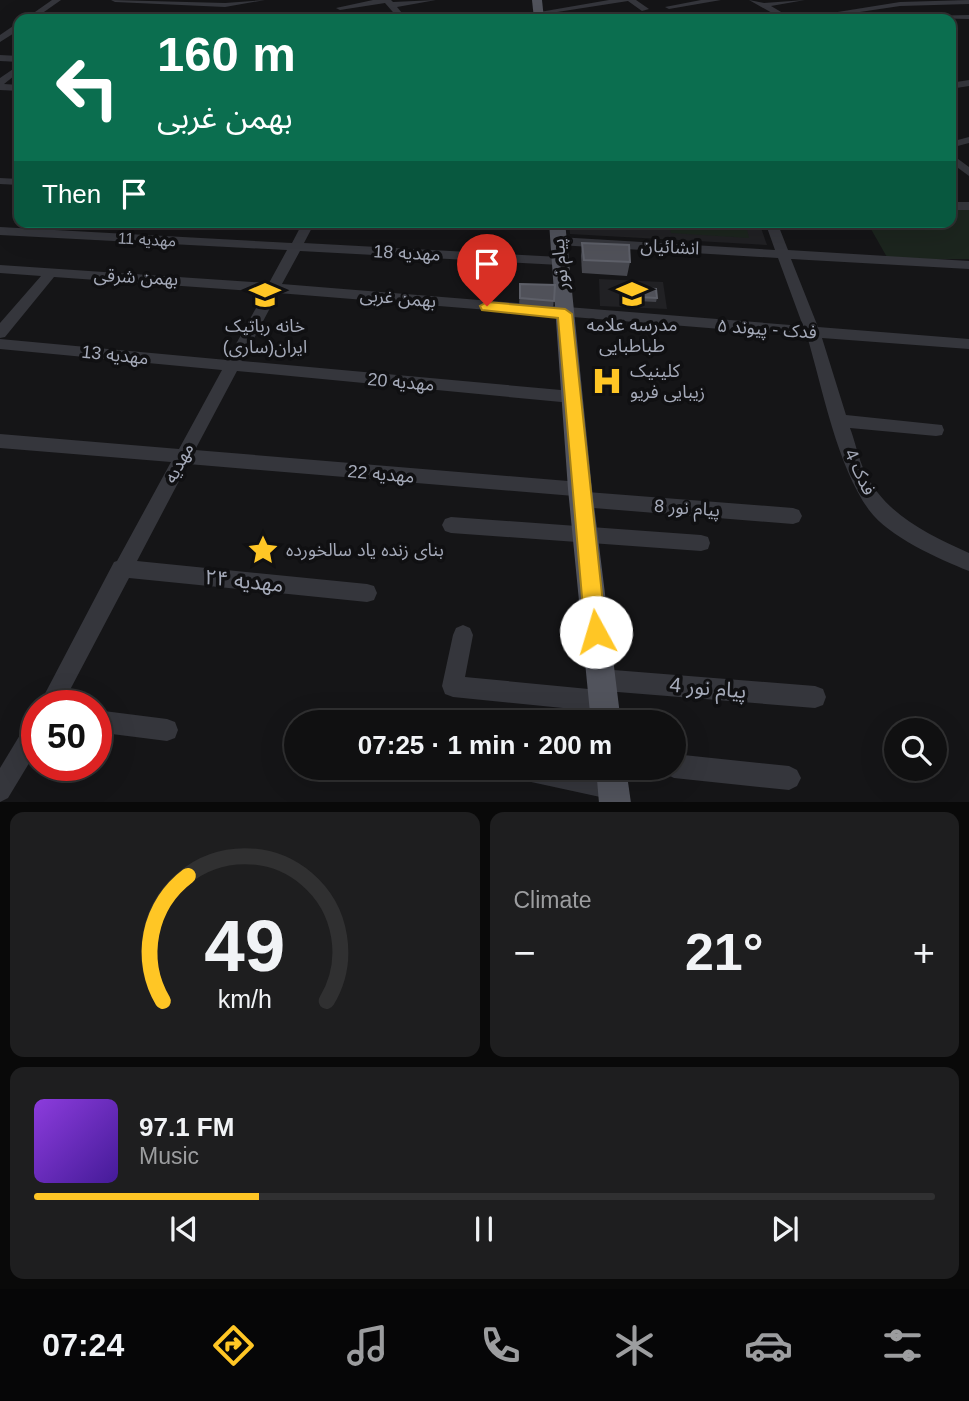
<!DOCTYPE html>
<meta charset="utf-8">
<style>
body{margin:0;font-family:Arial,"Noto Sans Arabic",sans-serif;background:#1e1e1f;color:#f1f3f6;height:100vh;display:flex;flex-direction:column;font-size:26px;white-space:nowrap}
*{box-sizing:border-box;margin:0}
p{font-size:23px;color:#9c9d9f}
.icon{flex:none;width:38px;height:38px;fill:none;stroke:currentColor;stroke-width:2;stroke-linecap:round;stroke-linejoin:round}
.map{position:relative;height:802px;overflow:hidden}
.drawer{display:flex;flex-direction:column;gap:10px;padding:10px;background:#090909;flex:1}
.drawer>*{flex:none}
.banner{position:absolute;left:14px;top:14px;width:942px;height:214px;border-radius:14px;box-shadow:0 7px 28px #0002,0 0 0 2px #303031;background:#0b6e4f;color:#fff;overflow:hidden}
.buttons{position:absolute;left:884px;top:718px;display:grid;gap:14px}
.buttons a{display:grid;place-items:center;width:63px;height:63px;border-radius:50%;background:#101011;box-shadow:0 7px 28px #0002,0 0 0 2px #303031;font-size:35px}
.speed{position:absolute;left:21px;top:690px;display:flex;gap:14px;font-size:35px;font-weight:700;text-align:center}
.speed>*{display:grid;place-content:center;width:91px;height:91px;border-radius:50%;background:#101011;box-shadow:0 7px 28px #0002,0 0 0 2px #303031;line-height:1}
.speed .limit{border:10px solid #d22;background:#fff;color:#111}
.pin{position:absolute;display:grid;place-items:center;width:60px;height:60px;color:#fff;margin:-72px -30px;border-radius:50% 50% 50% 0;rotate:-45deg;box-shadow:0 0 7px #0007}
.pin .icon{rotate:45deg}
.me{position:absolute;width:77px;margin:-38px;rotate:354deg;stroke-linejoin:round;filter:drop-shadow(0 0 5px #0008)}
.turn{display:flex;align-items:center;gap:24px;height:147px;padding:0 28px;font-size:32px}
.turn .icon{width:91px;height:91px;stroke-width:2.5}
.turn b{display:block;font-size:49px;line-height:60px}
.then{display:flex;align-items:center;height:66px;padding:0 28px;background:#0003;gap:14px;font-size:26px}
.big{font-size:52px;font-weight:600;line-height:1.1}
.drawer .tile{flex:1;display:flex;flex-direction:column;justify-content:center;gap:10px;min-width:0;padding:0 24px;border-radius:14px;background:#1e1e1f}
.drawer .dial{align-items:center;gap:0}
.dial svg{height:182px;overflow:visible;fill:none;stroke:#303031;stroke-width:7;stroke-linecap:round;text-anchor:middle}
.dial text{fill:#f1f3f6;stroke:none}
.song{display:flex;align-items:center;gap:21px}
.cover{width:84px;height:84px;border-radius:10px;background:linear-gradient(135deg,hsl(270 70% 55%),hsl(260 70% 35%))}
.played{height:7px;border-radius:4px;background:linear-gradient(90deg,#ffc625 25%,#303031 25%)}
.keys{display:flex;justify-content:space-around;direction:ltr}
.heat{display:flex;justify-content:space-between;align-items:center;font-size:38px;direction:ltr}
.drawer .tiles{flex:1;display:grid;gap:10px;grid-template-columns:1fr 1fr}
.tile:last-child{grid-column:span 2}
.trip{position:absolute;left:284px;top:710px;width:402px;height:70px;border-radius:35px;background:#101011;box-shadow:0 7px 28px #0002,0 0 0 2px #303031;font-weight:600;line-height:70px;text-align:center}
.dock{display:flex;height:112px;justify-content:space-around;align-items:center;background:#060607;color:#9c9d9f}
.dock .icon{width:49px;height:49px}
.dock .active{color:#ffc625}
.dock b{font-size:32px;color:#f1f3f6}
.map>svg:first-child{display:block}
.built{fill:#212124}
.green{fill:#1c251e}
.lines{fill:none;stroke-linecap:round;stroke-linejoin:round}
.minor{fill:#35363c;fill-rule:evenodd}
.major{fill:#51535c;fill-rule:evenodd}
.wall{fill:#45464d}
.building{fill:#505159;stroke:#5d5f68;stroke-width:2}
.route{fill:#ffc625;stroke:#a68118;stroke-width:2}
.labels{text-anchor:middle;stroke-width:7;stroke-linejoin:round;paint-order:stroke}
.far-street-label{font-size:16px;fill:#a5aab9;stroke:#101012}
.street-label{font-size:18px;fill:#a5aab9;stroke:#101012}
.poi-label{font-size:18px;fill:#a5aab9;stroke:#101012}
.near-street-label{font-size:21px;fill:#a5aab9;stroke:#101012}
</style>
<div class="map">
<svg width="969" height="803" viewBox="0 0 969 803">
<rect width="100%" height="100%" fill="#151517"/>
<!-- built -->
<g class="built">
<path d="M569 222H759L767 245 570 234Z"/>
<path d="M599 279 663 282 667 309 600 306Z"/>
</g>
<!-- green -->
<g class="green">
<path d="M950 209 969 210V259H888L867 222H950Z"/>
<path d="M669 222H745L749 238 671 233Z"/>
</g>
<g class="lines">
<!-- minor -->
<g class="minor">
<path d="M52 0H61L34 19H25Z"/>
<path d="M111 0 225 3 265 0 225 7 115 2Z"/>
<path d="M373 0H391L393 2 436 0 397 7 407 19H399L385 3 340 10 336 8Z"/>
<path d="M609 0H636L649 9 642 11 628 1 538 15 534 13Z"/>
<path d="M701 0H721L669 9 665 7Z"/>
<path d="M749 0 764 3 805 0 771 6 793 19H747L774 14Z"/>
<path d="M969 0V4L900 6 813 19H794L900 2Z"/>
<path d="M969 15V19L919 18 923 16Z"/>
<path d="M16 24H19V30L0 42V35Z"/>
<path d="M0 55 19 56V62L0 61Z"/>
<path d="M19 65V72L4 84 19 85V91L0 90V78Z"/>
<path d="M969 80V86L950 89V83Z"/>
<path d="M969 137V143L950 148V142Z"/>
<path d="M950 153 969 167V176L950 162Z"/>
<path d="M0 178 19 179V185L0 184Z"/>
<rect x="950" y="202" width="19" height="8"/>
<path d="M303 222H315L304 243 560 257 566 261 560 265 300 251 282 284 803 326 778 258 558 245 552 241 558 237 775 250 765 222H777L788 250 969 261V269L791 259 818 327 969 339V349L822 338 846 415 942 425 944 430 942 435 936 436 850 428C855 441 858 457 864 470 884 514 927 534 969 553V571C939 559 889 537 869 510 837 466 823 390 807 336L278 293 242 361 572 391 580 397 572 403 237 371 195 450 580 482 586 484 587 492 793 508 799 510 802 516 799 522 793 524 581 507 575 504 574 496 188 464 137 561 367 584 374 586 377 593 374 600 367 602 129 578 62 705H39L114 562 117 561 171 462 0 448V434L179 449 222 370 0 349V339L227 360 265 292 54 277 5 337 0 338V323L41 276 0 273V265L269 283 287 250 0 235V227L292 243Z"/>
<path d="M451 517 701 535 708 537 710 543 708 549 701 551 451 533 445 531 442 525 445 519Z"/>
<path d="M463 625 470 628 473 635 465 677 599 690 593 688 590 680 593 672 601 669 815 686 823 689 826 697 823 705 815 708 605 691 611 693 614 701 611 709 603 712 453 697 445 694 442 686 453 635 456 628Z"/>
<path d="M96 710 167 719 175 722 178 730 175 738 167 741 96 732Z"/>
<path d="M37 717V750L8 798 0 802V768L29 720Z"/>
<path d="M674 754 789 766 797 770 801 778 797 786 789 790 674 778 666 774 663 768H674Z"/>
<path d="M511 768C548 768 587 765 622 780L626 788 622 796 614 800 522 780 514 776Z"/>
</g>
<!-- major -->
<g class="major">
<path d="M532 0H542L544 19H534Z"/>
<path d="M549 222H565L592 489 621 723H591L568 489Z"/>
<path d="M596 768H626L631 803H599Z"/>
</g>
</g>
<!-- wall -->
<g class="wall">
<path d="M582 243 630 262 627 276 582 273 581 256Z"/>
<path d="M520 284 555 285 553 310 519 307Z"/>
<path d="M638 288 657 298 656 302 637 301V293Z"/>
</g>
<!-- building -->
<g class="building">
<path d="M582 243 629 245 630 262 584 260Z"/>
<path d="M520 284 555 285 554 301 520 298Z"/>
<path d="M638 288 656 289 657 298 638 297Z"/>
</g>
<!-- route -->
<path class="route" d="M487 302 565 309 572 314 606 632 603 639 596 642 588 639 585 632 558 318 482 310 480 306Z"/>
<!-- icons -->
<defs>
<g id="school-bare" transform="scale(2.415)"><path d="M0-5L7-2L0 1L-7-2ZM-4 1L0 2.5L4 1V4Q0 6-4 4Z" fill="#ffc625" stroke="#101012" stroke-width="2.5" paint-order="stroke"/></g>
<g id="hospital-bare" transform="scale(2.415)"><path d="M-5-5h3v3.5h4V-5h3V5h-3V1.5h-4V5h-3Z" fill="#ffc625" stroke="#101012" stroke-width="2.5" paint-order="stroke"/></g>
<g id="sight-bare" transform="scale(2.415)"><path d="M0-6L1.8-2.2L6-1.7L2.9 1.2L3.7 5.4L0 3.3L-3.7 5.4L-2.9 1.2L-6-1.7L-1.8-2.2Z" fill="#ffc625" stroke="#101012" stroke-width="2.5" paint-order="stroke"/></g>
</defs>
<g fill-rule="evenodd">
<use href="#school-bare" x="632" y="294"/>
<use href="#school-bare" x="265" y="295"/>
<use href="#hospital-bare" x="607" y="381"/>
<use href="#sight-bare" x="263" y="550"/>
</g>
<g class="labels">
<!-- far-street labels -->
<g class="far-street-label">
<text transform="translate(147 239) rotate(3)" y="6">مهدیه 11</text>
</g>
<!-- street labels -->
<g class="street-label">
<text transform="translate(670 247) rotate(3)" y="6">انشائیان</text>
<text transform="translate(407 253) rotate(3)" y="6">مهدیه 18</text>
<text transform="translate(560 264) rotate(-95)" y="6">پیام نور</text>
<text transform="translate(136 277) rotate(3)" y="6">بهمن شرقی</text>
<text transform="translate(398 298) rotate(5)" y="6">بهمن غربی</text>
<text transform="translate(767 329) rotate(4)" y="6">فدک - پیوند ۵</text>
<text transform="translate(115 355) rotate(6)" y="6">مهدیه 13</text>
<text transform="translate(401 382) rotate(5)" y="6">مهدیه 20</text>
<text transform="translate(179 463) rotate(-62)" y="6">مهدیه</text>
<text transform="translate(860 472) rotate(65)" y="6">فدک 4</text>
<text transform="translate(381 474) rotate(5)" y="6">مهدیه 22</text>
<text transform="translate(687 508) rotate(4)" y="6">پیام نور 8</text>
</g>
<!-- poi labels -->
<g class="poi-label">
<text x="632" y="331">مدرسه علامه<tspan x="632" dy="21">طباطبایی</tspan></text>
<text x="265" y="332">خانه رباتیک<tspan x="265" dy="21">ایران(ساری)</tspan></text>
<text x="630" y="377" text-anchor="start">کلینیک<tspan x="630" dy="21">زیبایی فریو</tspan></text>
<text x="286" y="556" text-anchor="start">بنای زنده یاد سالخورده</text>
</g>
<!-- near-street labels -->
<g class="near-street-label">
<text transform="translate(244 581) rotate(6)" y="7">مهدیه ۲۴</text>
<text transform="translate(708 688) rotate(5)" y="7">پیام نور 4</text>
</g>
</g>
</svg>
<div class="buttons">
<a><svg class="icon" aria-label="search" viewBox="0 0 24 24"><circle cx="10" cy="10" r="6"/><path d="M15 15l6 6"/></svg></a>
</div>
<div class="speed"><div class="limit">50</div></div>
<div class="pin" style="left:487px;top:306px;background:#d93025"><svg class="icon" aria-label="arrive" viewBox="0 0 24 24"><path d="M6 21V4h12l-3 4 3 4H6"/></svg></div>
<svg class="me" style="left:596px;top:632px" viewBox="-20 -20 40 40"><circle r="19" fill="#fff"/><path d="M0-13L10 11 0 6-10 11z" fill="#ffc625"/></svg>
<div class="trip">07:25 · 1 min · 200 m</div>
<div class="banner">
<div class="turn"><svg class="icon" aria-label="left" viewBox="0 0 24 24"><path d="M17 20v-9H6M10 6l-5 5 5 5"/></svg><div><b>160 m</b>بهمن غربی</div></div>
<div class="then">Then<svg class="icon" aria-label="arrive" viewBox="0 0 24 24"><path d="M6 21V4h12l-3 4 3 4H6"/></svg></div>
</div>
</div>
<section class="drawer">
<div class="tiles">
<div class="tile dial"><svg viewBox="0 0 100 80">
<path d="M14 69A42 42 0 1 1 86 69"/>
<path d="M14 69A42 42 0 0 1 25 14" stroke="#ffc625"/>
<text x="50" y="56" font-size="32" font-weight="700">49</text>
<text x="50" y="72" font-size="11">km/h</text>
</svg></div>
<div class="tile"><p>Climate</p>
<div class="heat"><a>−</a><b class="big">21°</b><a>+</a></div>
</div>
<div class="tile">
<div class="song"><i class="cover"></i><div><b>97.1 FM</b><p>Music</p></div></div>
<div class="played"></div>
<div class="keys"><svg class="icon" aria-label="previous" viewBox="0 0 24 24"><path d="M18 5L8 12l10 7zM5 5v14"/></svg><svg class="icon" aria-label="pause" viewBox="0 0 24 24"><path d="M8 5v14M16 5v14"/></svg><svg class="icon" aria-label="next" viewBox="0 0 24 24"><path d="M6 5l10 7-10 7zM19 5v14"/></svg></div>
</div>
</div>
</section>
<nav class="dock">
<b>07:24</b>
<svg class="icon active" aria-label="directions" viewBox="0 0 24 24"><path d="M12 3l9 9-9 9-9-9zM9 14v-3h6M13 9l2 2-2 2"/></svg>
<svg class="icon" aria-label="music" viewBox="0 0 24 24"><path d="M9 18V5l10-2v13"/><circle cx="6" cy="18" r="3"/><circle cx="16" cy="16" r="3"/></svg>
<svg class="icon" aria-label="phone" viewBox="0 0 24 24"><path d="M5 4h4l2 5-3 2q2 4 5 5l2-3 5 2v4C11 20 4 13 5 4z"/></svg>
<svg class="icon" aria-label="climate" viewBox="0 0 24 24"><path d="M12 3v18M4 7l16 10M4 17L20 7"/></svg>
<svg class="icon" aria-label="car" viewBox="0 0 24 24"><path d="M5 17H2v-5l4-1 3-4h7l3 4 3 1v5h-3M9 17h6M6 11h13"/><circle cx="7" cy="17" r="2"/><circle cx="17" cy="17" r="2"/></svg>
<svg class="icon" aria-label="filters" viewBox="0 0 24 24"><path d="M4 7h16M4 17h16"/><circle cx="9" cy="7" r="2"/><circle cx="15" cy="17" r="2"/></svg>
</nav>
